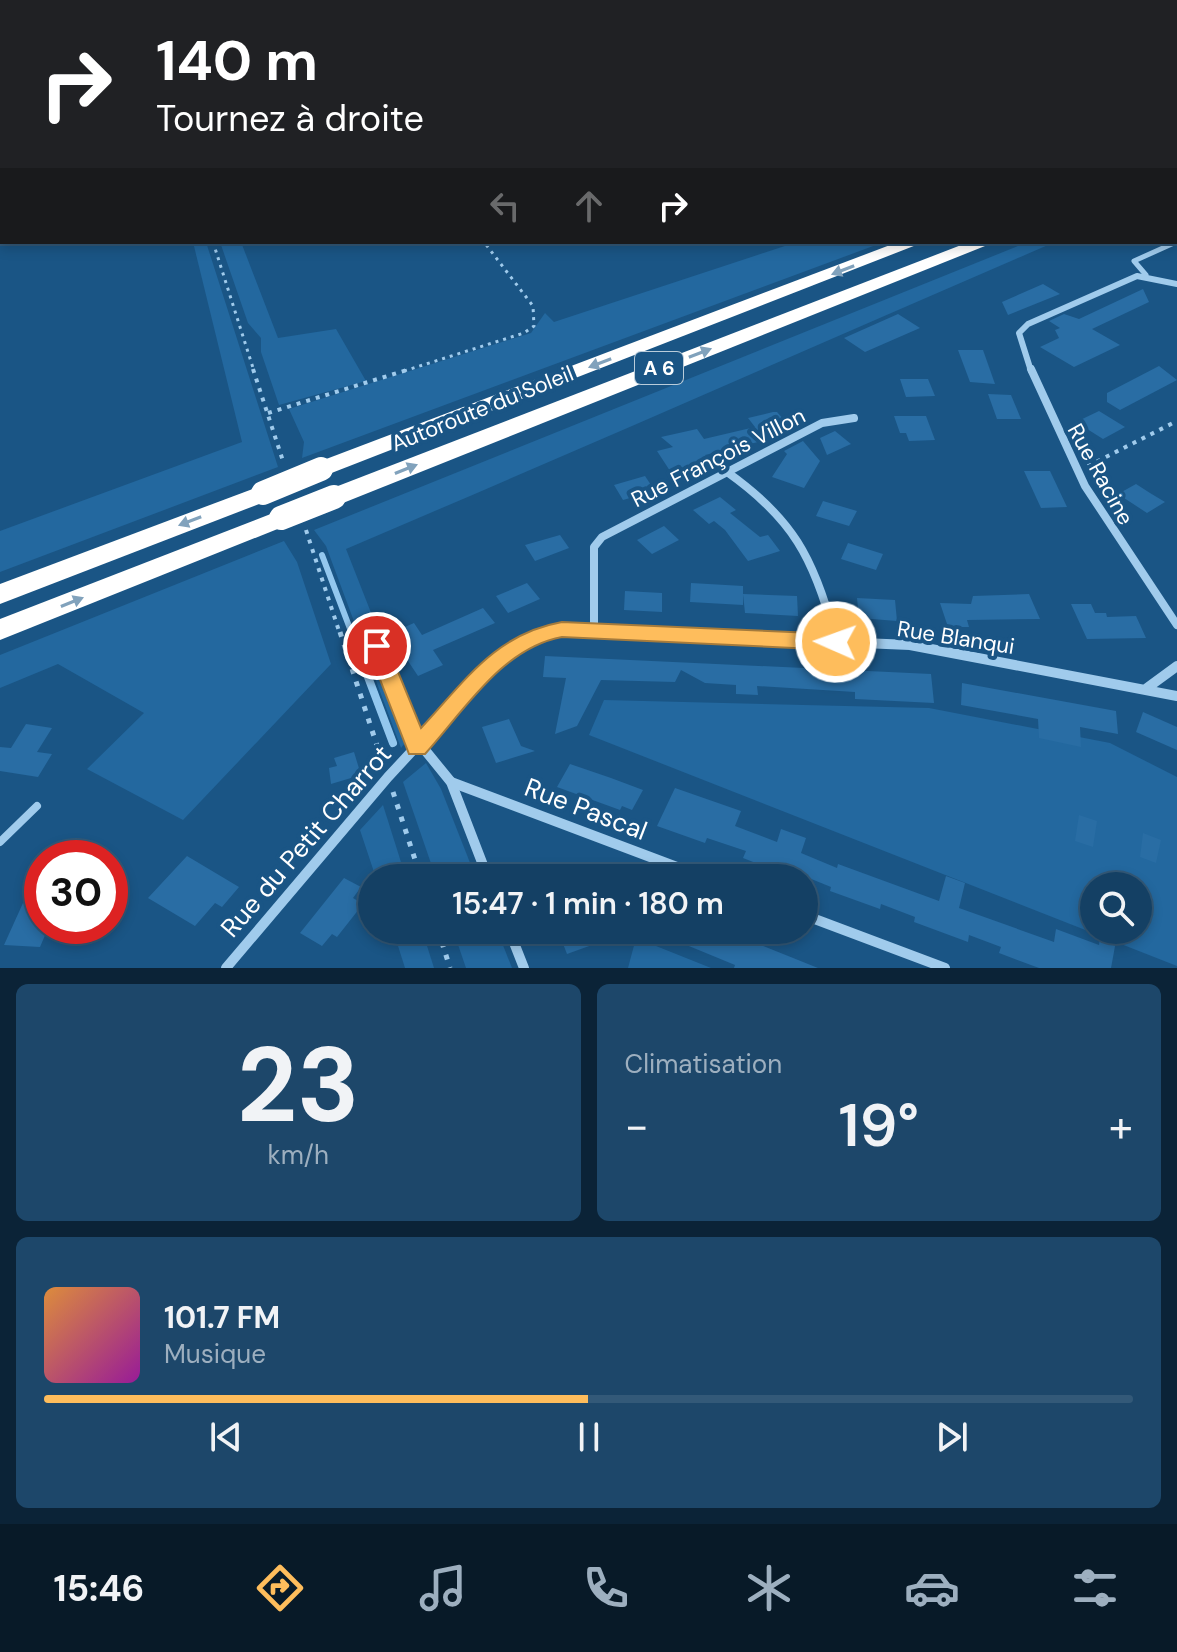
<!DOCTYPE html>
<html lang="fr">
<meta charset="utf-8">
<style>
body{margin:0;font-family:"DM Sans",sans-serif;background:#1d476a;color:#f1f3f6;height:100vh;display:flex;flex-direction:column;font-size:30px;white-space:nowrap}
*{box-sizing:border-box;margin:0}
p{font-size:26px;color:#9dafbf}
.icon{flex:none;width:44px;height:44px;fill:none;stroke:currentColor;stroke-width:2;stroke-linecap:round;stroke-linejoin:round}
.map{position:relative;height:968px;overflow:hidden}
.panel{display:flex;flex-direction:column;gap:16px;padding:16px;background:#0b2337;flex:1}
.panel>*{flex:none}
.guide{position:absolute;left:0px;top:0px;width:1178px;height:244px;box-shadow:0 4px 12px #0003,0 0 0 2px #335978;background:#202124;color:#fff;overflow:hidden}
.controls{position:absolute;left:1080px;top:872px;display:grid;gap:16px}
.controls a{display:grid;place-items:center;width:72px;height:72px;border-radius:50%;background:#144064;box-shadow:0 4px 12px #0003,0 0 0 2px #335978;font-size:40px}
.speed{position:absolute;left:24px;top:840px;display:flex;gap:16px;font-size:40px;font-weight:700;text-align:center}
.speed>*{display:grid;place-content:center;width:104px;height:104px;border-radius:50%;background:#144064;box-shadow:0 4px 12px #0003,0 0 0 2px #335978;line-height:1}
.speed .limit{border:12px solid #d22;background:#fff;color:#111}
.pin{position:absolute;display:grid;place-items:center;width:68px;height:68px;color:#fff;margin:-34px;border:4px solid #fff;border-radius:50%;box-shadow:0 2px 8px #0007}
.me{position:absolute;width:88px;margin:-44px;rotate:272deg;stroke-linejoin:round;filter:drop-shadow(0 0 6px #0008)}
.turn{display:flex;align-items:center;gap:28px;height:168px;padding:0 24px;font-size:36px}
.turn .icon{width:104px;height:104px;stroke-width:2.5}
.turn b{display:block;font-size:56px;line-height:68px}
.lanes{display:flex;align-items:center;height:76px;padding:0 24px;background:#0003;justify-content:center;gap:40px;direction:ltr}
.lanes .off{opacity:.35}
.big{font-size:60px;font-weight:600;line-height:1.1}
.panel .tile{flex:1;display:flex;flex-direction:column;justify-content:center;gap:12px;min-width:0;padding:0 28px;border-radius:12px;background:#1d476a}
.panel .dial{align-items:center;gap:0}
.dial b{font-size:104px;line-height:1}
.song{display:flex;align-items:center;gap:24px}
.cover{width:96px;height:96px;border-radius:12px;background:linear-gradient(135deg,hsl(30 70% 55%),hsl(300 70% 35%))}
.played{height:8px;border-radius:4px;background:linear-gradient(90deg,#febd5c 50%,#335978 50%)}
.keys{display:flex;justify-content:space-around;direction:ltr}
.heat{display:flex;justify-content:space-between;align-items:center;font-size:44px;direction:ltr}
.panel .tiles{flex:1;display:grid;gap:16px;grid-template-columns:1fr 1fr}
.tile:last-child{grid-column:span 2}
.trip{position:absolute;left:358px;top:864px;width:460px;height:80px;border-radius:40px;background:#144064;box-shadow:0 4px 12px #0003,0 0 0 2px #335978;font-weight:600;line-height:80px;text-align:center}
.tab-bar{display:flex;height:128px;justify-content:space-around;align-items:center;background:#081a28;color:#9dafbf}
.tab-bar .icon{width:56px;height:56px}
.tab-bar .on{color:#febd5c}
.tab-bar b{font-size:36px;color:#f1f3f6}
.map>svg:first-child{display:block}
.green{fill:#23689f;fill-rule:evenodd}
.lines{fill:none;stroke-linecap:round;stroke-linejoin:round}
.stream-far1{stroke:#93c7ee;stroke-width:6}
.stream{stroke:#93c7ee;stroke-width:8}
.building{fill:#296da4}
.path-far3{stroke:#a0cbec;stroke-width:2;stroke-dasharray:2 4;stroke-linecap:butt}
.path-far2{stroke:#a0cbec;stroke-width:3;stroke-dasharray:3 5;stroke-linecap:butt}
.path-far1{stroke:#a0cbec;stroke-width:4;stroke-dasharray:4 6;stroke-linecap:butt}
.path{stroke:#a0cbec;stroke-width:5;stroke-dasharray:5 8;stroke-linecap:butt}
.lane-far1{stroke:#a0cbec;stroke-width:5}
.lane{stroke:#a0cbec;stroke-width:8}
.street-far2{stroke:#a0cbec;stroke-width:6}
.street-far1{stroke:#a0cbec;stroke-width:8}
.street{stroke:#a0cbec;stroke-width:10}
.highway{fill:#fff;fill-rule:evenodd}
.highway-bridge{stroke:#fff;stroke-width:24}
.oneway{fill:#81a2bc}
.route{fill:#febd5c;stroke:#a57b3c;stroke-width:2}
.labels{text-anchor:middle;stroke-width:8;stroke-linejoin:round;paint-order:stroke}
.shield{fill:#1a5585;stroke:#baccda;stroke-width:2}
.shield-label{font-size:20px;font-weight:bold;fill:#fff}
.street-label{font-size:22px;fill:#fff;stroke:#1a5585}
.near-street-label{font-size:26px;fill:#fff;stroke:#1a5585}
</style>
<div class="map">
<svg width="1177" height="968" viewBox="0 0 1177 968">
<rect width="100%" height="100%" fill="#1a5585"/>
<!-- green -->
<g class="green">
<path d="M193 242H206L278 467 0 572V531L242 442Z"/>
<path d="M220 242H241L278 338 336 329 366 381 279 405 261 352V338L248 323Z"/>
<path d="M797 242H884L302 458 304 442 289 409 531 333 545 313 554 322Z"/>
<path d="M1028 242H1055C819 344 583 448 346 549L379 633 372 638 408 739 401 748 326 546 314 530Z"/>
<path d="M284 541 297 562 331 664 183 820 87 769 144 713 58 664 0 688V655Z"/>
<path d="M604 700 929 708 1110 743 1177 777V966L589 735ZM1094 886H1138V930H1094Z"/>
<path d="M426 763 441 789 476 878H436L403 782Z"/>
<path d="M383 805 406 878H376L360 830Z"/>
<path d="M393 930H422L434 968H405Z"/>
<path d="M453 930H497L512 968H466Z"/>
<path d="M636 938 711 968H628Z"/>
</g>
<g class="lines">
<!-- stream-far1 -->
<path class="stream-far1" d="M322 555 352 634"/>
<!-- stream -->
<path class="stream" d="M351 632 393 743"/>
</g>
<!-- building -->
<g class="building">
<path d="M1043 284 1060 294 1008 315 1002 302Z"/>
<path d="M1143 289 1149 302 1092 329 1120 345 1074 367 1040 347 1059 338 1055 330 1060 328 1049 321 1064 314 1079 319Z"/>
<path d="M898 314 920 328 865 352 844 338Z"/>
<path d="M958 350H983L995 384 970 382Z"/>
<path d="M1159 366 1177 380 1120 410 1107 402V393Z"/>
<path d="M900 379H928L935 396 906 397Z"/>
<path d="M988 394 1011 395 1021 419H997Z"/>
<path d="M1099 411 1125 427 1103 439 1076 422Z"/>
<path d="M773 412H777L793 430 772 441 770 439 705 455 710 462 702 466 672 474 657 451 673 447 661 437 697 429 704 439 755 427 748 418Z"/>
<path d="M894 416H926L935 440 909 441 906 433H900Z"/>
<path d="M835 431 851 444 827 455 820 438Z"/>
<path d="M803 441 820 461 804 488 772 477 787 454 784 451Z"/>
<path d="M1024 471H1050L1067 507 1041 508Z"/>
<path d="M645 476 655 491 623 500 614 485Z"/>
<path d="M1136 484 1150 493 1165 502 1147 513 1118 494Z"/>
<path d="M720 497 736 510 730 513 760 537 768 535 780 551 748 561 725 530 714 521 709 524 693 510Z"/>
<path d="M823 501 857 511 849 526 816 516Z"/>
<path d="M664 526 679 540 652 554 637 540Z"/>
<path d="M560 535 569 548 535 561 525 545Z"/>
<path d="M848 543 883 554 876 570 841 559Z"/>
<path d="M527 583 540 599 508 613 496 596Z"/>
<path d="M691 583 743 586V605L690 602Z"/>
<path d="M625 591 662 593V612L624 610Z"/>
<path d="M743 594 797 596 798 616 745 613Z"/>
<path d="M1029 594 1040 619 967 620 969 627H948L940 603 971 604 973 596Z"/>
<path d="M857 598 895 600 897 621 859 618Z"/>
<path d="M1071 604H1091L1095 613H1106L1107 617 1136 616 1146 638 1087 639Z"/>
<path d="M483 608 495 623 433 650 443 665 418 676 398 646 405 643 398 630 414 623 422 635Z"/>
<path d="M545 656 931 674 934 703 855 699V692L757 686 758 695 736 694V685L705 683 681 670 675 682 601 680 577 726 555 734 566 678 543 677Z"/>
<path d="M962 683 1116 711 1118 734 1080 727 1081 747 1039 738 1038 719 961 705Z"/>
<path d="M1143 712 1177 727V750L1136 732Z"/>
<path d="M509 719 521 746 535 751 496 763 482 727Z"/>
<path d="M26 724 52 728 37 752 52 754 38 777 0 771V747L11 748Z"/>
<path d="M354 752 361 775 331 784 329 768 337 766 334 758Z"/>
<path d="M570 764 611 778 643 790 632 810 622 806 620 810 557 787Z"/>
<path d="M675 788 741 811 735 826 777 842 781 829 806 838 801 853 837 868 838 864 939 901 946 876 965 883 959 908 1054 942 1056 929 1099 945 1101 930H1118L1111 968H1039L999 953 1001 947 969 935 968 942 914 922 915 917 881 904 880 909 830 891 831 887 794 872 792 877 743 858 746 851 707 838 705 843 657 826Z"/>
<path d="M1079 815 1097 821 1093 847 1075 841Z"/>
<path d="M1143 833 1161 840 1156 863 1140 857Z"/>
<path d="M187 856 239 887 222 907 215 903 195 926 148 898Z"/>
<path d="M42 861V926H49L40 947 4 945Z"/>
<path d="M344 878 361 887 353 898 363 904 337 937 332 934 322 946 300 933Z"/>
<path d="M575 930H627L628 932 567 954 560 936Z"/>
<path d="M650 930H723L818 968H734L735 965Z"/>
</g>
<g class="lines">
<!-- path-far3 -->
<g class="path-far3">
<path d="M1022 0 1028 2"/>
<path d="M263 2 274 0"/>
</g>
<!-- path-far2 -->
<g class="path-far2">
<path d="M213 242 254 371"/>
<path d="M404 371 524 333 534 326 533 306 484 242"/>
</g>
<!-- path-far1 -->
<g class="path-far1">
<path d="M253 369 283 461"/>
<path d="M268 413 410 369"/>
<path d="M1088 466 1177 421"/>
<path d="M306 530 340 634"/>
</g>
<!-- path -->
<g class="path">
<path d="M340 632 382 761"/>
<path d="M393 792 421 878"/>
<path d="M438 930 450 968"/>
</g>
<!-- lane-far1 -->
<path class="lane-far1" d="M1146 275 1134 261 1174 243"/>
<!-- lane -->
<g class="lane">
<path d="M394 636 377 646 417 747"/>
<path d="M0 842 37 806"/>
</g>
<!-- street-far2 -->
<path class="street-far2" d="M1031 371 1019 333 1028 324 1137 276 1177 284"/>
<!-- street-far1 -->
<g class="street-far1">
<path d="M1031 369 1085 486 1177 625"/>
<path d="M727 472C792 518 814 558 834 634"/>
<path d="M594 631V547L602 537 822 423 854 418"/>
<path d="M539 634 562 630 651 634"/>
</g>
<!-- street -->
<g class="street">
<path d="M605 632 910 645 1177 696"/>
<path d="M833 632 836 642"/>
<path d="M1147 688 1177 666"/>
<path d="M420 744 451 782 488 878"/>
<path d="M451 782 706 878"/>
<path d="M804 915 945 968"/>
<path d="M509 930 524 968"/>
<path d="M226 968 388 777 503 653 538 634 551 632"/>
</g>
<!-- highway -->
<g class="highway">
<rect x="1176" y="137" width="1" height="10"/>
<path d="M1177 163V174H1176V163Z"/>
<path d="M898 242H924L329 474 321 477 309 469 313 464Z"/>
<path d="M969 242H995L343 503 334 505 322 497 325 491Z"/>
<path d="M263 485 275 493 272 499 0 604V584Z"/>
<path d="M281 510 290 512 293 518 290 524 0 640V619Z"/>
</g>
<!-- highway-bridge -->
<g class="highway-bridge">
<path d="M263 493 321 469"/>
<path d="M281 518 334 497"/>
</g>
</g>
<!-- one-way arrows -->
<defs><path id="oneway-solid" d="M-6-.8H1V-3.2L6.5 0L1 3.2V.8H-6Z" transform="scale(2)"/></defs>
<g class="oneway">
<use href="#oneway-solid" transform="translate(843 270) rotate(159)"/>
<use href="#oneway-solid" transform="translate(700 353) rotate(-21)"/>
<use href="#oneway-solid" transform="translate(600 363) rotate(159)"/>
<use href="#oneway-solid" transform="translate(406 469) rotate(-22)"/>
<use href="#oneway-solid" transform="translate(190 521) rotate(159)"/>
<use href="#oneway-solid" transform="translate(72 602) rotate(-22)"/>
</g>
<!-- route -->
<path class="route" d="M562 622 836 634 846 642 836 650 562 637C502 648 464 711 425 754H409L367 646 370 640H385L421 728C465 681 495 634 562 622Z"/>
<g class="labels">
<!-- shield labels -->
<rect class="shield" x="635" y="352" width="48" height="32" rx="6"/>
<g class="shield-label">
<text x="659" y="375">A 6</text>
</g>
<!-- street labels -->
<g class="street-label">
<text transform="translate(482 408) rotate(-22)" y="8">Autoroute du Soleil</text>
<text transform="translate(718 457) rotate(-27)" y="8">Rue François Villon</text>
<text transform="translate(1101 474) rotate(61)" y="8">Rue Racine</text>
<text transform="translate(956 637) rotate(9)" y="8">Rue Blanqui</text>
</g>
<!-- near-street labels -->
<g class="near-street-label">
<text transform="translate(586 809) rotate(21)" y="9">Rue Pascal</text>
<text transform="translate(306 841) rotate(-49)" y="9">Rue du Petit Charrot</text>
</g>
</g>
</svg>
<div class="controls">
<a><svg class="icon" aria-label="search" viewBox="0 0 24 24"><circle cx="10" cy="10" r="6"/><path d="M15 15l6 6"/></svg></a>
</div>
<div class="speed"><div class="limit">30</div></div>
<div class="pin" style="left:377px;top:646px;background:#d93025"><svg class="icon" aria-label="arrive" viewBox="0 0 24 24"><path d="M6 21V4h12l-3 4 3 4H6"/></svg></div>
<svg class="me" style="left:836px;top:642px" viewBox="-20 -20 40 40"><circle r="17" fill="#febd5c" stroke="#fff" stroke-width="3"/><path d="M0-11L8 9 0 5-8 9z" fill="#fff"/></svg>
<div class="trip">15:47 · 1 min · 180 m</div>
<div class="guide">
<div class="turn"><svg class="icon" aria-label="right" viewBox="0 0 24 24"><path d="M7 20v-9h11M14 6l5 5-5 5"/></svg><div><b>140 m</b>Tournez à droite</div></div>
<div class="lanes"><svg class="icon off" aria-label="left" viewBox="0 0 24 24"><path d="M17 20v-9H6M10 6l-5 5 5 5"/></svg><svg class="icon off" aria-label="ahead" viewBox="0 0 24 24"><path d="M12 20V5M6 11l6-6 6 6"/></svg><svg class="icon" aria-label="right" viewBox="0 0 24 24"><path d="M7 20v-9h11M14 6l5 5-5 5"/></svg></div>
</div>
</div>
<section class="panel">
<div class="tiles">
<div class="tile dial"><b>23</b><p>km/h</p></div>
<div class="tile"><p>Climatisation</p>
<div class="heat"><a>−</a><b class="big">19°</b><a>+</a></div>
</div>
<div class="tile">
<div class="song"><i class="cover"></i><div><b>101.7 FM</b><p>Musique</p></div></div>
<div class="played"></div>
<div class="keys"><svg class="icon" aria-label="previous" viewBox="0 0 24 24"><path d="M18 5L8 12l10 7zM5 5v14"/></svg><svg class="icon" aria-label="pause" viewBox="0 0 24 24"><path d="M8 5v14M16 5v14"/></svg><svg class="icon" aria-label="next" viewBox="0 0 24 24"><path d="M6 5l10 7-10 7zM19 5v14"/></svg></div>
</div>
</div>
</section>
<nav class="tab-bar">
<b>15:46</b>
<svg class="icon on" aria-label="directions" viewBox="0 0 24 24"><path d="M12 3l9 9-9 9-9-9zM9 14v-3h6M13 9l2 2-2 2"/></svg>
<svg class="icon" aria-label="music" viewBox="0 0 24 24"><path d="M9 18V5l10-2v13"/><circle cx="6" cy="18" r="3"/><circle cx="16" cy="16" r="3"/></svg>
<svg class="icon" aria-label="phone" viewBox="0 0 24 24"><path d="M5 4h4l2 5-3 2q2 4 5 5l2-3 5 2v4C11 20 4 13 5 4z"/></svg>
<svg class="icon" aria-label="climate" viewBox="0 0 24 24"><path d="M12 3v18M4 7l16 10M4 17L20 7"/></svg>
<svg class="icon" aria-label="car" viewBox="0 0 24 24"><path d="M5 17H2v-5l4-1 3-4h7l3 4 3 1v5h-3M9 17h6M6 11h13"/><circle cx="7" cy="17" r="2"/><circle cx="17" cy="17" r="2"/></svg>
<svg class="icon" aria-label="filters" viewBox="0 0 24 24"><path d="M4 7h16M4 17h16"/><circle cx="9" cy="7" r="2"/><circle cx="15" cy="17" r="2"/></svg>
</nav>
